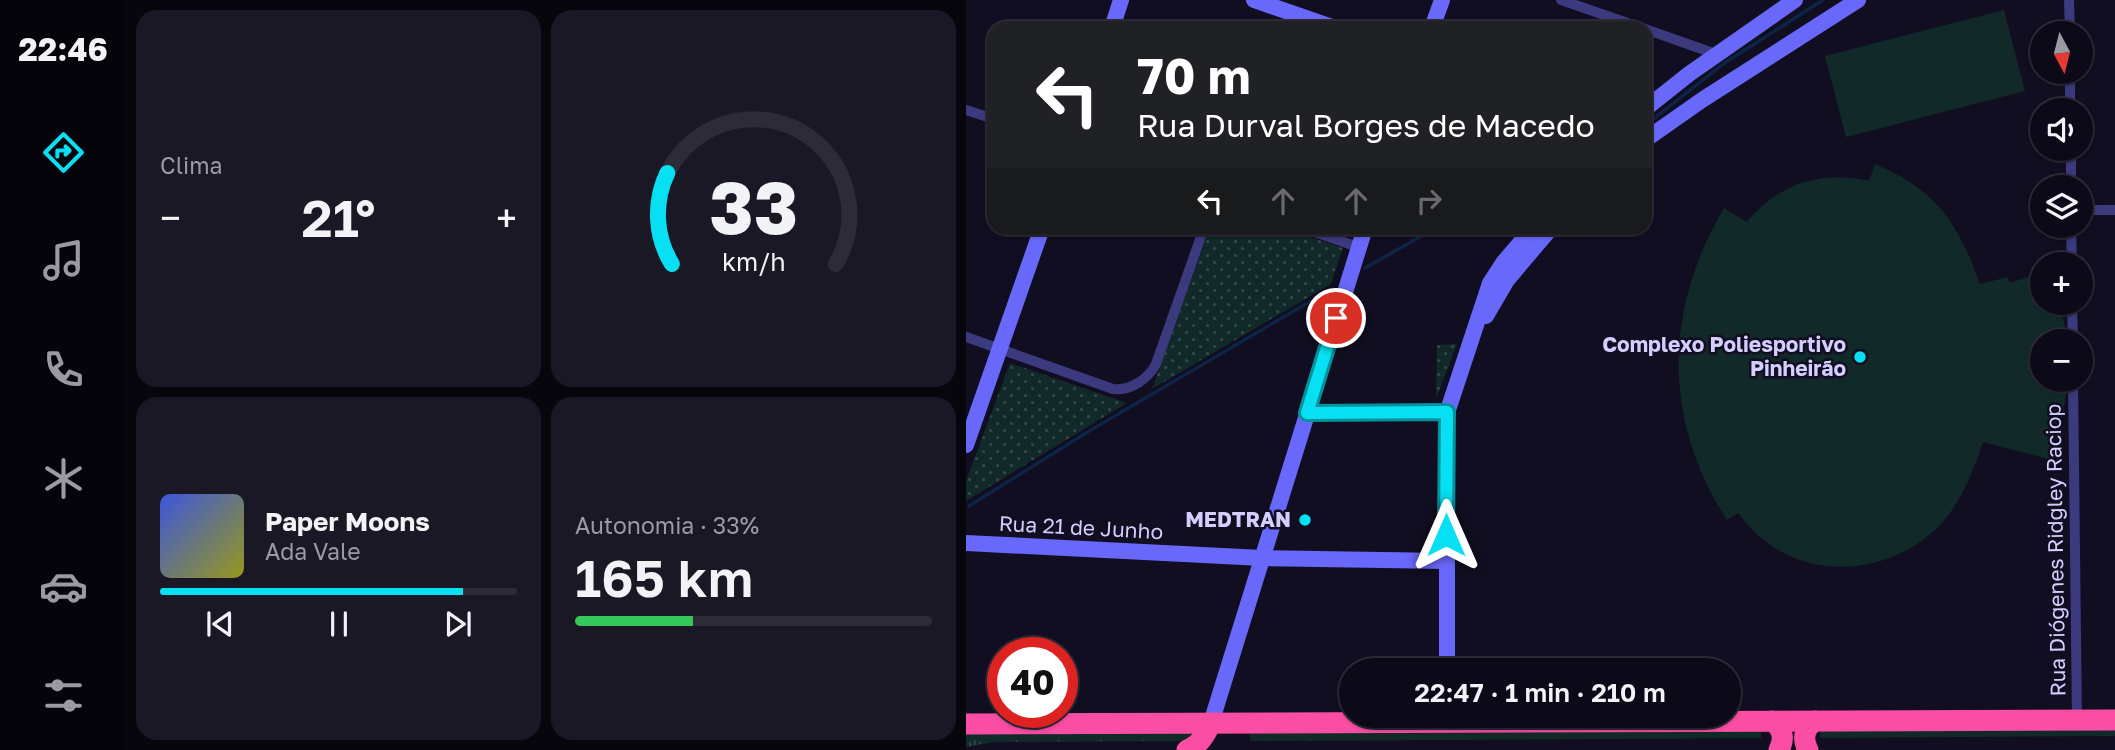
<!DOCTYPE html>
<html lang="pt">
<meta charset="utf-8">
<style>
body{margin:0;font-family:"Golos Text",sans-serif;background:#1a1825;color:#f1f3f6;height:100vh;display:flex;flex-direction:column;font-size:26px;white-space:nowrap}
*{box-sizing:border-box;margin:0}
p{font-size:23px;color:#9a9aa2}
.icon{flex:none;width:38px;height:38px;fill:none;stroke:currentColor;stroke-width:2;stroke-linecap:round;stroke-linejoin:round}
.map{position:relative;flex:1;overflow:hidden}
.details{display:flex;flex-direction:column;gap:10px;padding:10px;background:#07060d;width:840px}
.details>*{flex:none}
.banner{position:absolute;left:21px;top:21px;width:665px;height:214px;border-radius:21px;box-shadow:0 2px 5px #0004,0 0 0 2px #2c2b37;background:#202124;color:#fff;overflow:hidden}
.needle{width:46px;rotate:173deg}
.buttons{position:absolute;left:1064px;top:21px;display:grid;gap:14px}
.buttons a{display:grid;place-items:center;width:63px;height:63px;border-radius:50%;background:#0c0a18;box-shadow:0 2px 5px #0004,0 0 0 2px #2c2b37;font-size:35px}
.speed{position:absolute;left:21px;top:637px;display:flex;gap:14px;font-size:35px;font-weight:700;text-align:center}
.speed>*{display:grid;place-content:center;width:91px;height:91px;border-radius:50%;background:#0c0a18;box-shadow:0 2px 5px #0004,0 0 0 2px #2c2b37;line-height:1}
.speed .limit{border:10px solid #d22;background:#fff;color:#111}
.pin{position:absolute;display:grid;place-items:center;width:60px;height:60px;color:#fff;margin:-30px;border:4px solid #fff;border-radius:50%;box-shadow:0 2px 7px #0007}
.me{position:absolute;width:77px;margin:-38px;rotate:0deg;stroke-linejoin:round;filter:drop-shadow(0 0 5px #0008)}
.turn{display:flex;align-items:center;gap:24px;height:147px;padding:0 35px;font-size:32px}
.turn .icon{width:91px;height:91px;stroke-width:2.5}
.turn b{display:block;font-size:49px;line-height:60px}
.lanes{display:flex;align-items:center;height:66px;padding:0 35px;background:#0003;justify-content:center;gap:35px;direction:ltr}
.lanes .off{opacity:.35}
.big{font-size:52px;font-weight:600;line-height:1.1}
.details .card{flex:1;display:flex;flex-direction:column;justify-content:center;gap:10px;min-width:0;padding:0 24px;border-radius:21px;background:#1a1825}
.details .dial{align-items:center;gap:0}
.dial svg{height:182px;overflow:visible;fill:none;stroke:#2c2b37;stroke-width:7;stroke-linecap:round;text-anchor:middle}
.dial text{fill:#f1f3f6;stroke:none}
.song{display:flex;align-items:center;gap:21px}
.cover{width:84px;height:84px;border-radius:10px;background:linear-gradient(135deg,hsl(230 70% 55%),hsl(60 70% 35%))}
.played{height:7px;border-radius:4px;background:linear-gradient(90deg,#06e0f2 85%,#2c2b37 85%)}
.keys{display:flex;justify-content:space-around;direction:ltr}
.heat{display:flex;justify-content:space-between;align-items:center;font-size:38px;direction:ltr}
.charge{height:10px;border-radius:5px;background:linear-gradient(90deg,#34c759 33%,#2c2b37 0)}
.details .tiles{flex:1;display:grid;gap:10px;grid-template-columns:repeat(2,1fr)}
.trip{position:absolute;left:373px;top:658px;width:402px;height:70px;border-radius:35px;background:#0c0a18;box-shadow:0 2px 5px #0004,0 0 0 2px #2c2b37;font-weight:600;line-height:70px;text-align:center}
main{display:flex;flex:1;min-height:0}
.tabs{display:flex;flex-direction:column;width:126px;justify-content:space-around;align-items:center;background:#05040a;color:#9a9aa2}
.tabs .icon{width:49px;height:49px}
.tabs .selected{color:#06e0f2}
.tabs b{font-size:32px;color:#f1f3f6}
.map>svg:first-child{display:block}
.grass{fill:url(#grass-tufts)}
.park{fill:url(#park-dots)}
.garden{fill:#112a29}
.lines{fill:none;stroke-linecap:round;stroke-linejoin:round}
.stream{stroke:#0d2445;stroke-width:3.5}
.street{stroke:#3b3a7e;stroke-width:10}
.secondary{stroke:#6868fb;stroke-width:16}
.highway{stroke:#fa4da4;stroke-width:21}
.route-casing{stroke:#04929d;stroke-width:18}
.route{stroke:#06e0f2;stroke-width:12}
.poi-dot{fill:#06e0f2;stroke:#100e20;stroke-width:2.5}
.labels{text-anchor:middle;stroke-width:5;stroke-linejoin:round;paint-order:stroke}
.poi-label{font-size:21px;font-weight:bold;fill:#d3cefe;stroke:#100e20;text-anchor:end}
.street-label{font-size:21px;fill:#d3cefe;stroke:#100e20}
</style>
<main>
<nav class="tabs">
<b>22:46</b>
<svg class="icon selected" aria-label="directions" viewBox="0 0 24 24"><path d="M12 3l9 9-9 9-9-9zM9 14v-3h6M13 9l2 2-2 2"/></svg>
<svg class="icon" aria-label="music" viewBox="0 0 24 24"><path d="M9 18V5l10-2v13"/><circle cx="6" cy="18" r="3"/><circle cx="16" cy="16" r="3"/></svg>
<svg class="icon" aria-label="phone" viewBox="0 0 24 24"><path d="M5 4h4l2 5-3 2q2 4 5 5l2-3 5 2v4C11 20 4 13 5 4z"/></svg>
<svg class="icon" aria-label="climate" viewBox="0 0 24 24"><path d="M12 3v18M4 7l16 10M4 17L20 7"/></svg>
<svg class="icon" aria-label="car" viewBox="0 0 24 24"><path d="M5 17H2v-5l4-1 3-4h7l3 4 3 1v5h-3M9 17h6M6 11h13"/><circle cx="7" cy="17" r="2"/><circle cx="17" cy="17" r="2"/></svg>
<svg class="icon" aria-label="filters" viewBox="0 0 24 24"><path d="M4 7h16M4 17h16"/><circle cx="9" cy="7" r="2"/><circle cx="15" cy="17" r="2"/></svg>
</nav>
<section class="details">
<div class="tiles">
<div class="card"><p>Clima</p>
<div class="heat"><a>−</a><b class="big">21°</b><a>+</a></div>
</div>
<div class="card dial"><svg viewBox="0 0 100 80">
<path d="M14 69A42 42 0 1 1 86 69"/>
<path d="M14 69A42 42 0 0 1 12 29" stroke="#06e0f2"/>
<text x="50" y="56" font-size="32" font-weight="700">33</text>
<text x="50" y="72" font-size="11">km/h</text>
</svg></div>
<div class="card">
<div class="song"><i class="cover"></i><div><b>Paper Moons</b><p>Ada Vale</p></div></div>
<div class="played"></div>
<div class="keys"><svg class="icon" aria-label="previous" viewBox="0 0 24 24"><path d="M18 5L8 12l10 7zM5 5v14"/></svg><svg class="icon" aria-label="pause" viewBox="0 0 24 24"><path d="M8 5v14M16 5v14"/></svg><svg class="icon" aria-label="next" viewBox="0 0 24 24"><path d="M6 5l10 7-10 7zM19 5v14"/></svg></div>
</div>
<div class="card"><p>Autonomia · 33%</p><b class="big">165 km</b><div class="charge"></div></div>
</div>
</section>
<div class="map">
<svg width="1149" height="750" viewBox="0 0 1149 750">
<defs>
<pattern id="grass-tufts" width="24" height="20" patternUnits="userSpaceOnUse" patternTransform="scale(1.75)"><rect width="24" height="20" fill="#112a29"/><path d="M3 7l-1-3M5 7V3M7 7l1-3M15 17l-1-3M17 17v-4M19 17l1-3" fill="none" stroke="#334849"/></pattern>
<pattern id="park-dots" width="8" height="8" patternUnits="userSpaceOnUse" patternTransform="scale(1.75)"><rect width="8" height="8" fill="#112a29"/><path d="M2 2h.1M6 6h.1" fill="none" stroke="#334849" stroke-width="1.8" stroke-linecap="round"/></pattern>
</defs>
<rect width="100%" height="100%" fill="#100e20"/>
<!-- grass -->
<g class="grass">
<path d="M795 726V738L284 741V730Z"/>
<path d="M1149 726V736L854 738V729Z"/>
<path d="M231 730 225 741 28 742 0 747V732Z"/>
</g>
<!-- park -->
<g class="park">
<path d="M244 228H317L377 248 365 284 186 389Z"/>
<path d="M491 344 470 399 471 345Z"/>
<path d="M44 363 161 403 0 501V481Z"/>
</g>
<!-- garden -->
<g class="garden">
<path d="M1038 10 1059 91 880 137 859 56Z"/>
<path d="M909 164C972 191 991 222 1014 284L1042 277 1044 283 1076 272V303H1094L1102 341H1076V380H1102C1099 407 1093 433 1082 459L1017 442C1007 472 995 503 973 526 929 571 853 582 802 543 790 535 781 524 772 513L761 520C696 419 698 310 758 208L781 222C812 184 855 170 903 181Z"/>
</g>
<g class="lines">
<!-- stream -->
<g class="stream">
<path d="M686 120 757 64 857 0"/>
<path d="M399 268 470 228"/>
<path d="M3 506 125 430 355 295"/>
</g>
<!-- street -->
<g class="street">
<path d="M595 0 676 28"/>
<path d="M1103 0 1104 33"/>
<path d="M679 29 750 54"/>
<path d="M1104 72V110"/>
<path d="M0 110 28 119"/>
<path d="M1105 149V187"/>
<path d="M1115 210H1149"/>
<path d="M1105 226 1106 264"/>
<path d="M337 228 392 247"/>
<path d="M1106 303 1107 341"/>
<path d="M0 337 147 389C165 391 182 379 190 364L238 228"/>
<path d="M1107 380 1111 720"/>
<path d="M341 413H481"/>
</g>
<!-- secondary -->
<g class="secondary">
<path d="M288 0 369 28"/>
<path d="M146 28 155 0"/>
<path d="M466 28 476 0"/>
<path d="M679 109 723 74 829 0"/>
<path d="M679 140 736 100 892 0"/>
<path d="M520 316 541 280 585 228"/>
<path d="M0 445 76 228"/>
<path d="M0 543 296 558 480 561"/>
<path d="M481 670V413L524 283 537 263 567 228"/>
<path d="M245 723 399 228"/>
</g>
<!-- highway -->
<g class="highway">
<path d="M806 721C817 728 819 739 813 750"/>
<path d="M0 724 1149 720"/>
<path d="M221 750C234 745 239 735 245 723"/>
<path d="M842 750C836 739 838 728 849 721"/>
</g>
</g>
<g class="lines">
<!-- route casing -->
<g class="route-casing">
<path id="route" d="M370 318 341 413 481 412 480 535"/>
</g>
<!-- route -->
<use href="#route" class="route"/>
</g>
<!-- markers -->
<g class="poi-dot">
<circle cx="894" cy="357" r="7"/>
<circle cx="339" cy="520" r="7"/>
</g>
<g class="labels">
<!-- poi labels -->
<g class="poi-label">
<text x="880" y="352">Complexo Poliesportivo<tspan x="880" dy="24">Pinheirão</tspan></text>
<text x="325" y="527">MEDTRAN</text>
</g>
<!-- street labels -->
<g class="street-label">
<text transform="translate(115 528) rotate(3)" y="7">Rua 21 de Junho</text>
<text transform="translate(1090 550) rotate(-91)" y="7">Rua Diógenes Ridgley Raciop</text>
</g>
</g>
</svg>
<div class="buttons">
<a><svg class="needle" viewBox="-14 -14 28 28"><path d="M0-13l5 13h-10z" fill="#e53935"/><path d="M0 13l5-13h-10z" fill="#9a9aa2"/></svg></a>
<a><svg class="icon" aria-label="sound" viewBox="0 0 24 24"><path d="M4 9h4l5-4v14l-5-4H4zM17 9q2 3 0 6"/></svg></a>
<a><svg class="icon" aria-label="layers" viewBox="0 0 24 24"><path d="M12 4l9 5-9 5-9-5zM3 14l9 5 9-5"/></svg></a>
<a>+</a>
<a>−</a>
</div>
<div class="speed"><div class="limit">40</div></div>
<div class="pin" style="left:370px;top:318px;background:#d93025"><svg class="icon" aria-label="arrive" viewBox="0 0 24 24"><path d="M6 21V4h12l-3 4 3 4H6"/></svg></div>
<svg class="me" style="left:480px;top:535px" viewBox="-20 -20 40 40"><path d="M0-17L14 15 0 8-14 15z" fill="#06e0f2" stroke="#fff" stroke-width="4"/></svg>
<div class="trip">22:47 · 1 min · 210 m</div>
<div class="banner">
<div class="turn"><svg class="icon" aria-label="left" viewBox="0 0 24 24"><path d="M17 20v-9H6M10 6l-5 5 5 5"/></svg><div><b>70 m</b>Rua Durval Borges de Macedo</div></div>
<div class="lanes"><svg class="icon" aria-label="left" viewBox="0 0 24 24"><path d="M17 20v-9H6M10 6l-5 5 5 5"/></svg><svg class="icon off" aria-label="ahead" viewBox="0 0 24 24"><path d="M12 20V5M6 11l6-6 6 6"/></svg><svg class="icon off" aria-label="ahead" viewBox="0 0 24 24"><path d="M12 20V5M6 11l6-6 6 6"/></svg><svg class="icon off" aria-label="right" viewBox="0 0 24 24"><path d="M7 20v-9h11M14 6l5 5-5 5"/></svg></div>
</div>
</div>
</main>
